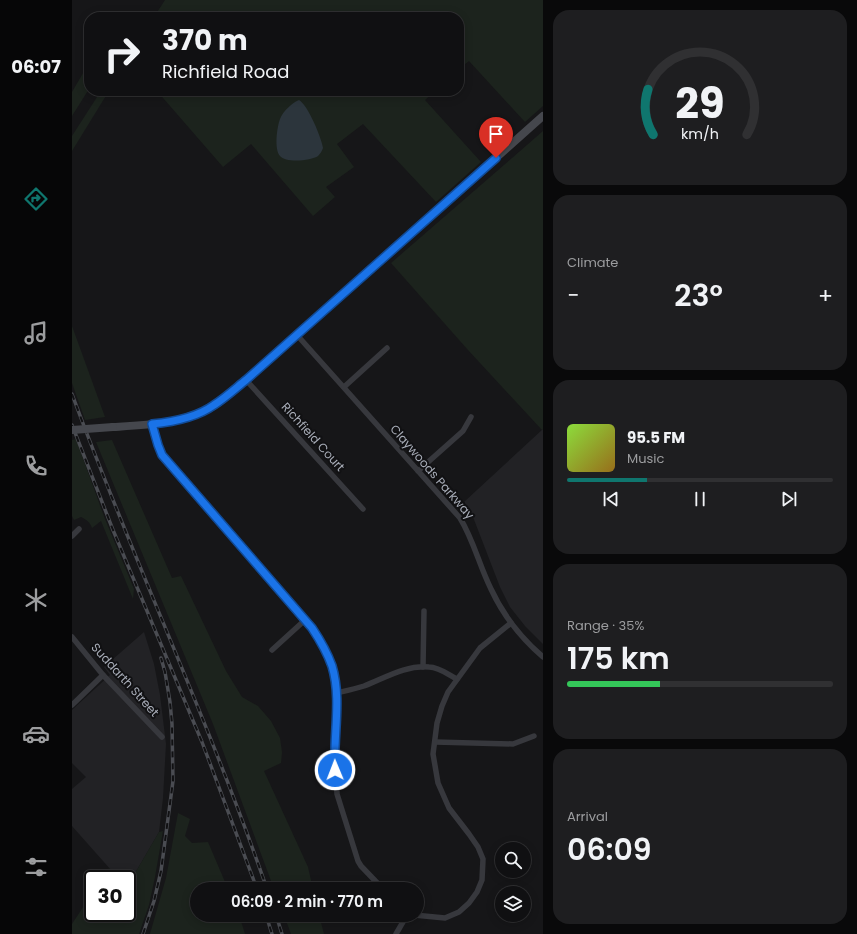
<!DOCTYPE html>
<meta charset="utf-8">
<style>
body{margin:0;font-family:Poppins,sans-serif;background:#1e1e20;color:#f1f3f6;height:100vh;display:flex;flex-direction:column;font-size:15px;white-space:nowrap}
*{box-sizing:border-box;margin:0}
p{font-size:13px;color:#9c9d9f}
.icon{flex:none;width:22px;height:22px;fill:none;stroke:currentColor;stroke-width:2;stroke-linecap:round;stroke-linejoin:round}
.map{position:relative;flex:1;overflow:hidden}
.details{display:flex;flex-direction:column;gap:10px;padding:10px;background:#09090a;width:314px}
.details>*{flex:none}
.banner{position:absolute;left:12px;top:12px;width:380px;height:84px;border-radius:16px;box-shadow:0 2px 10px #0003,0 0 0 1px #303032;background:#101012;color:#f1f3f6;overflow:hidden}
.controls{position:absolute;left:423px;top:842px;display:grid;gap:8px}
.controls a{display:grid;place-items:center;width:36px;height:36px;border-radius:50%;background:#101012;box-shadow:0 2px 10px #0003,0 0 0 1px #303032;font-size:20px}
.speed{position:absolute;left:12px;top:870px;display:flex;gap:8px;font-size:20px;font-weight:700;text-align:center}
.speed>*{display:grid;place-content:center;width:52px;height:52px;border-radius:50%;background:#101012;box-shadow:0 2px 10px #0003,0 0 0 1px #303032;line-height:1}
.speed .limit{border:2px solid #111;border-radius:6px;background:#fff;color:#111}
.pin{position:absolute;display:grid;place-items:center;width:34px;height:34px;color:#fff;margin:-41px -17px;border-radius:50% 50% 50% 0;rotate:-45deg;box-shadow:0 0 4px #0007}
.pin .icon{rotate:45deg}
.me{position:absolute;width:44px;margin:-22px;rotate:359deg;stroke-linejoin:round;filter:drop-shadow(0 0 3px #0008)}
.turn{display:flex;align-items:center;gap:14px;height:84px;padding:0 12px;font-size:18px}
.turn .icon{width:52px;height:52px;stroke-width:2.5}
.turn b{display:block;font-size:28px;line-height:34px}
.big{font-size:30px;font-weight:600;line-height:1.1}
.details .widget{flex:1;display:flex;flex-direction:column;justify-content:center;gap:6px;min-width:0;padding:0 14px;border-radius:16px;background:#1e1e20}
.details .dial{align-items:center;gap:0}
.dial svg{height:104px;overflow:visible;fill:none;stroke:#303032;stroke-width:7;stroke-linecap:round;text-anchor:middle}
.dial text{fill:#f1f3f6;stroke:none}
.song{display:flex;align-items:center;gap:12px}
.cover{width:48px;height:48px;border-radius:6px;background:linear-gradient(135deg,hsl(90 70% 55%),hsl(40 70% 35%))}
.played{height:4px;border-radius:2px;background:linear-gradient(90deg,#0f766e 30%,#303032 30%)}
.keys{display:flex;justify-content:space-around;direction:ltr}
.heat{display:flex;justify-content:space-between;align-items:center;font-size:22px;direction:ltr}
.charge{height:6px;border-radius:3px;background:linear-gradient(90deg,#34c759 35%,#303032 0)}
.trip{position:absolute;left:118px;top:882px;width:234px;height:40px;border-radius:20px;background:#101012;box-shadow:0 2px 10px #0003,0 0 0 1px #303032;font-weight:600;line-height:40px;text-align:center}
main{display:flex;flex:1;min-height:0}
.tabs{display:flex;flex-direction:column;width:72px;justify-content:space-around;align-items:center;background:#060607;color:#9c9d9f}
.tabs .icon{width:28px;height:28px}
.tabs .selected{color:#0f766e}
.tabs b{font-size:18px;color:#f1f3f6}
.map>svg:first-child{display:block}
.built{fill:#222225}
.green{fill:#1c231d}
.water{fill:#2c353c}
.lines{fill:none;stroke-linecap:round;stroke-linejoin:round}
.street{stroke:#37383d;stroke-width:5.5}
.secondary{stroke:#45474d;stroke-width:8}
.rail-casing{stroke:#4a4c52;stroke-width:3.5}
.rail{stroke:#111113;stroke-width:2;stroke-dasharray:6;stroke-linecap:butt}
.secondary-bridge{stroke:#45474d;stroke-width:8}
.route-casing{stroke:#114b97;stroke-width:10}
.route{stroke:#1a73e8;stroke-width:7}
.labels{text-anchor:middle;stroke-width:4;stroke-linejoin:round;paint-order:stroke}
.street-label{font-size:12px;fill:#a8adb8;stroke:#111113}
</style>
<main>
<nav class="tabs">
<b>06:07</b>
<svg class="icon selected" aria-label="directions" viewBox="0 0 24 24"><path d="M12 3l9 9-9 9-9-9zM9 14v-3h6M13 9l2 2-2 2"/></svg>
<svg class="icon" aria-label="music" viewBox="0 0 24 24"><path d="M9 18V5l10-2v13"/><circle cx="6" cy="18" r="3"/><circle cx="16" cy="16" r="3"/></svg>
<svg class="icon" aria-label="phone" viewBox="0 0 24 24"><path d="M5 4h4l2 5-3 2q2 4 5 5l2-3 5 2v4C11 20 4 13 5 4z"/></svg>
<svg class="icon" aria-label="climate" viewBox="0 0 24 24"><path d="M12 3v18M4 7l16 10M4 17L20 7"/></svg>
<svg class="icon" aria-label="car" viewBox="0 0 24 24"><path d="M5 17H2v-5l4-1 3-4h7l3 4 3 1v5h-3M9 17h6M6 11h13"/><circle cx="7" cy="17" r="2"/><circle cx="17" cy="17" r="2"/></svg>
<svg class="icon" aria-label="filters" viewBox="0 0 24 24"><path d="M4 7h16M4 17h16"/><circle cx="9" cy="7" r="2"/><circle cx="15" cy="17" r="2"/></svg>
</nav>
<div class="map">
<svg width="471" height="934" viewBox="0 0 471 934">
<rect width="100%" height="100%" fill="#161618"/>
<!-- built -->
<g class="built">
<path d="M471 429V644L453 626 438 607 428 587 401 517 392 502Z"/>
<path d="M72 632 82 664 88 695 94 744 91 798 87 832 55 887V879H47L0 826V789L14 777 0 763V710L38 675 32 667Z"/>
</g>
<!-- green -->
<g class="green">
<path d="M93 0H471V106L453 122 397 61 387 69V17H82Z"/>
<path d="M14 68H17V89L0 116V92Z"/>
<path d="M85 91H363L353 100 409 162 364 202 291 124 265 144 282 167 254 187 263 197 241 216 179 144 151 167Z"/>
<path d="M27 94H35L0 151V136Z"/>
<path d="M471 131V429L470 430 396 350 319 263Z"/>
<path d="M0 326 33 417 13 420 0 383Z"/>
<path d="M4 439 33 519 62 589 61 599 29 521 20 528C18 522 15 520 9 517L2 520 0 516V440Z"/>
<path d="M40 440 100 578 109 576 154 671 170 697 186 706 199 721 208 738 210 752 209 763 192 771 236 867 241 889H202L141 724 24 442Z"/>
<path d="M106 813 118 819 113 836 120 843 136 842 156 889H125V915H167L173 934H78L94 878Z"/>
<path d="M91 831 83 877 77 905 67 934H0V924L21 892V913H55V887L87 832Z"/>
<path d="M37 868 47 879H29Z"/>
<path d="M212 915H247L252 934H219Z"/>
</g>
<!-- water -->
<path class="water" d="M227 100C236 105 250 139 251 148 250 151 248 154 246 156 239 161 213 163 208 156 202 149 205 127 208 119 211 111 220 103 227 100Z"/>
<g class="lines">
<!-- street -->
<g class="street">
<path d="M225 335 388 518C402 541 407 565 419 589 431 615 449 638 471 657"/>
<path d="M174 380 291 509"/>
<path d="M272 387 315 348"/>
<path d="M80 424 86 445 90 455 240 628 252 646 260 667 264 688 263 759 265 794 286 861 289 866 311 889"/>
<path d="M346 471 391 431 399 417"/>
<path d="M0 536 7 529"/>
<path d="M0 637 31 675 90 737"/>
<path d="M200 650 233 620"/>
<path d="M351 667 352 611"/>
<path d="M264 693C273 691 283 689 292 686 313 678 333 665 357 667 367 667 377 675 385 679"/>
<path d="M0 705 31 675"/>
<path d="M363 742 441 744 462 736"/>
<path d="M342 915 373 918 387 912 397 903 405 892 410 880 411 859 406 847 397 834 377 808 366 783 361 754 365 723 370 706 376 692 408 648 439 623"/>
<path d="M324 934 335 915"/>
</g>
<!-- secondary -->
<path class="secondary" d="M41 427C75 425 109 424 140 407 152 400 163 389 174 380L471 116"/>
<!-- rail casing -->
<g class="rail-casing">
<g id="rail">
<path d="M0 394C61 560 137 721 195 889"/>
<path d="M0 425 41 530 130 742 185 889"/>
<path d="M194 915 200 934"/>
<path d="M204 915 210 934"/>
<path d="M71 934 82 901 89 871 101 781 100 724 98 702 93 672 89 658"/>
</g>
</g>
<!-- rail -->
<use href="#rail" class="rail"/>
<!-- secondary-bridge -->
<path class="secondary-bridge" d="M0 430 41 427"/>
</g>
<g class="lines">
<!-- route casing -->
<g class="route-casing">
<path id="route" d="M263 770C261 736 270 699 260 666 255 652 248 640 240 628L90 455 86 445 80 424C101 422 124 418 142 405 153 398 164 388 174 380L424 158"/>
</g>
<!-- route -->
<use href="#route" class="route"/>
</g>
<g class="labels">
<!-- street labels -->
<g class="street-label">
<text transform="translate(241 437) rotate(48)" y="4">Richfield Court</text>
<text transform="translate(360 472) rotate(49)" y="4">Claywoods Parkway</text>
<text transform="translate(53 680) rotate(48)" y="4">Suddarth Street</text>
</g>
</g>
</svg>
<div class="controls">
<a><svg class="icon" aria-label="search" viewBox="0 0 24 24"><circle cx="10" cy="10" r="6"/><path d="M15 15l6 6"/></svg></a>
<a><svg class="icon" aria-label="layers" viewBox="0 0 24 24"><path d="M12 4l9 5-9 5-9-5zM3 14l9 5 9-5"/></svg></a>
</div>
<div class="speed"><div class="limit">30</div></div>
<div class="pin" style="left:424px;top:158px;background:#d93025"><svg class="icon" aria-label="arrive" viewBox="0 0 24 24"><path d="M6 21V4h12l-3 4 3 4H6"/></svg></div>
<svg class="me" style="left:263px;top:770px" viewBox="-20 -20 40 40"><circle r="17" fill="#1a73e8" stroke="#fff" stroke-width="3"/><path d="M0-11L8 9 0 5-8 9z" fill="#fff"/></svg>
<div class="trip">06:09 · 2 min · 770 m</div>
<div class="banner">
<div class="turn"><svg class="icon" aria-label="right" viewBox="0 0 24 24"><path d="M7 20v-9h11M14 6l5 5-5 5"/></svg><div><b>370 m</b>Richfield Road</div></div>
</div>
</div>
<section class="details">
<div class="widget dial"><svg viewBox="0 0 100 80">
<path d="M14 69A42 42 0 1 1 86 69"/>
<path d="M14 69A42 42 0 0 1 10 34" stroke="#0f766e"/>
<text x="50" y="56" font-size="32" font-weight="700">29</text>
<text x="50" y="72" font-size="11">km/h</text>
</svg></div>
<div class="widget"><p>Climate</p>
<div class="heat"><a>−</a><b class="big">23°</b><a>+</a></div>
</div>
<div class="widget">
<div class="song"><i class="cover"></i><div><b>95.5 FM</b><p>Music</p></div></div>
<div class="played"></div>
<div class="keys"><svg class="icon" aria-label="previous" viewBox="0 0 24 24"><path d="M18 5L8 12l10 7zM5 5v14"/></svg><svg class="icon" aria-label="pause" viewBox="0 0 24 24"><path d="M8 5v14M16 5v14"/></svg><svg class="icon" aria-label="next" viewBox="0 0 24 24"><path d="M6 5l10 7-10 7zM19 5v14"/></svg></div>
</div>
<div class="widget"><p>Range · 35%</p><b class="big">175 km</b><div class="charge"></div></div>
<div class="widget"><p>Arrival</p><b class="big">06:09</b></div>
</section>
</main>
